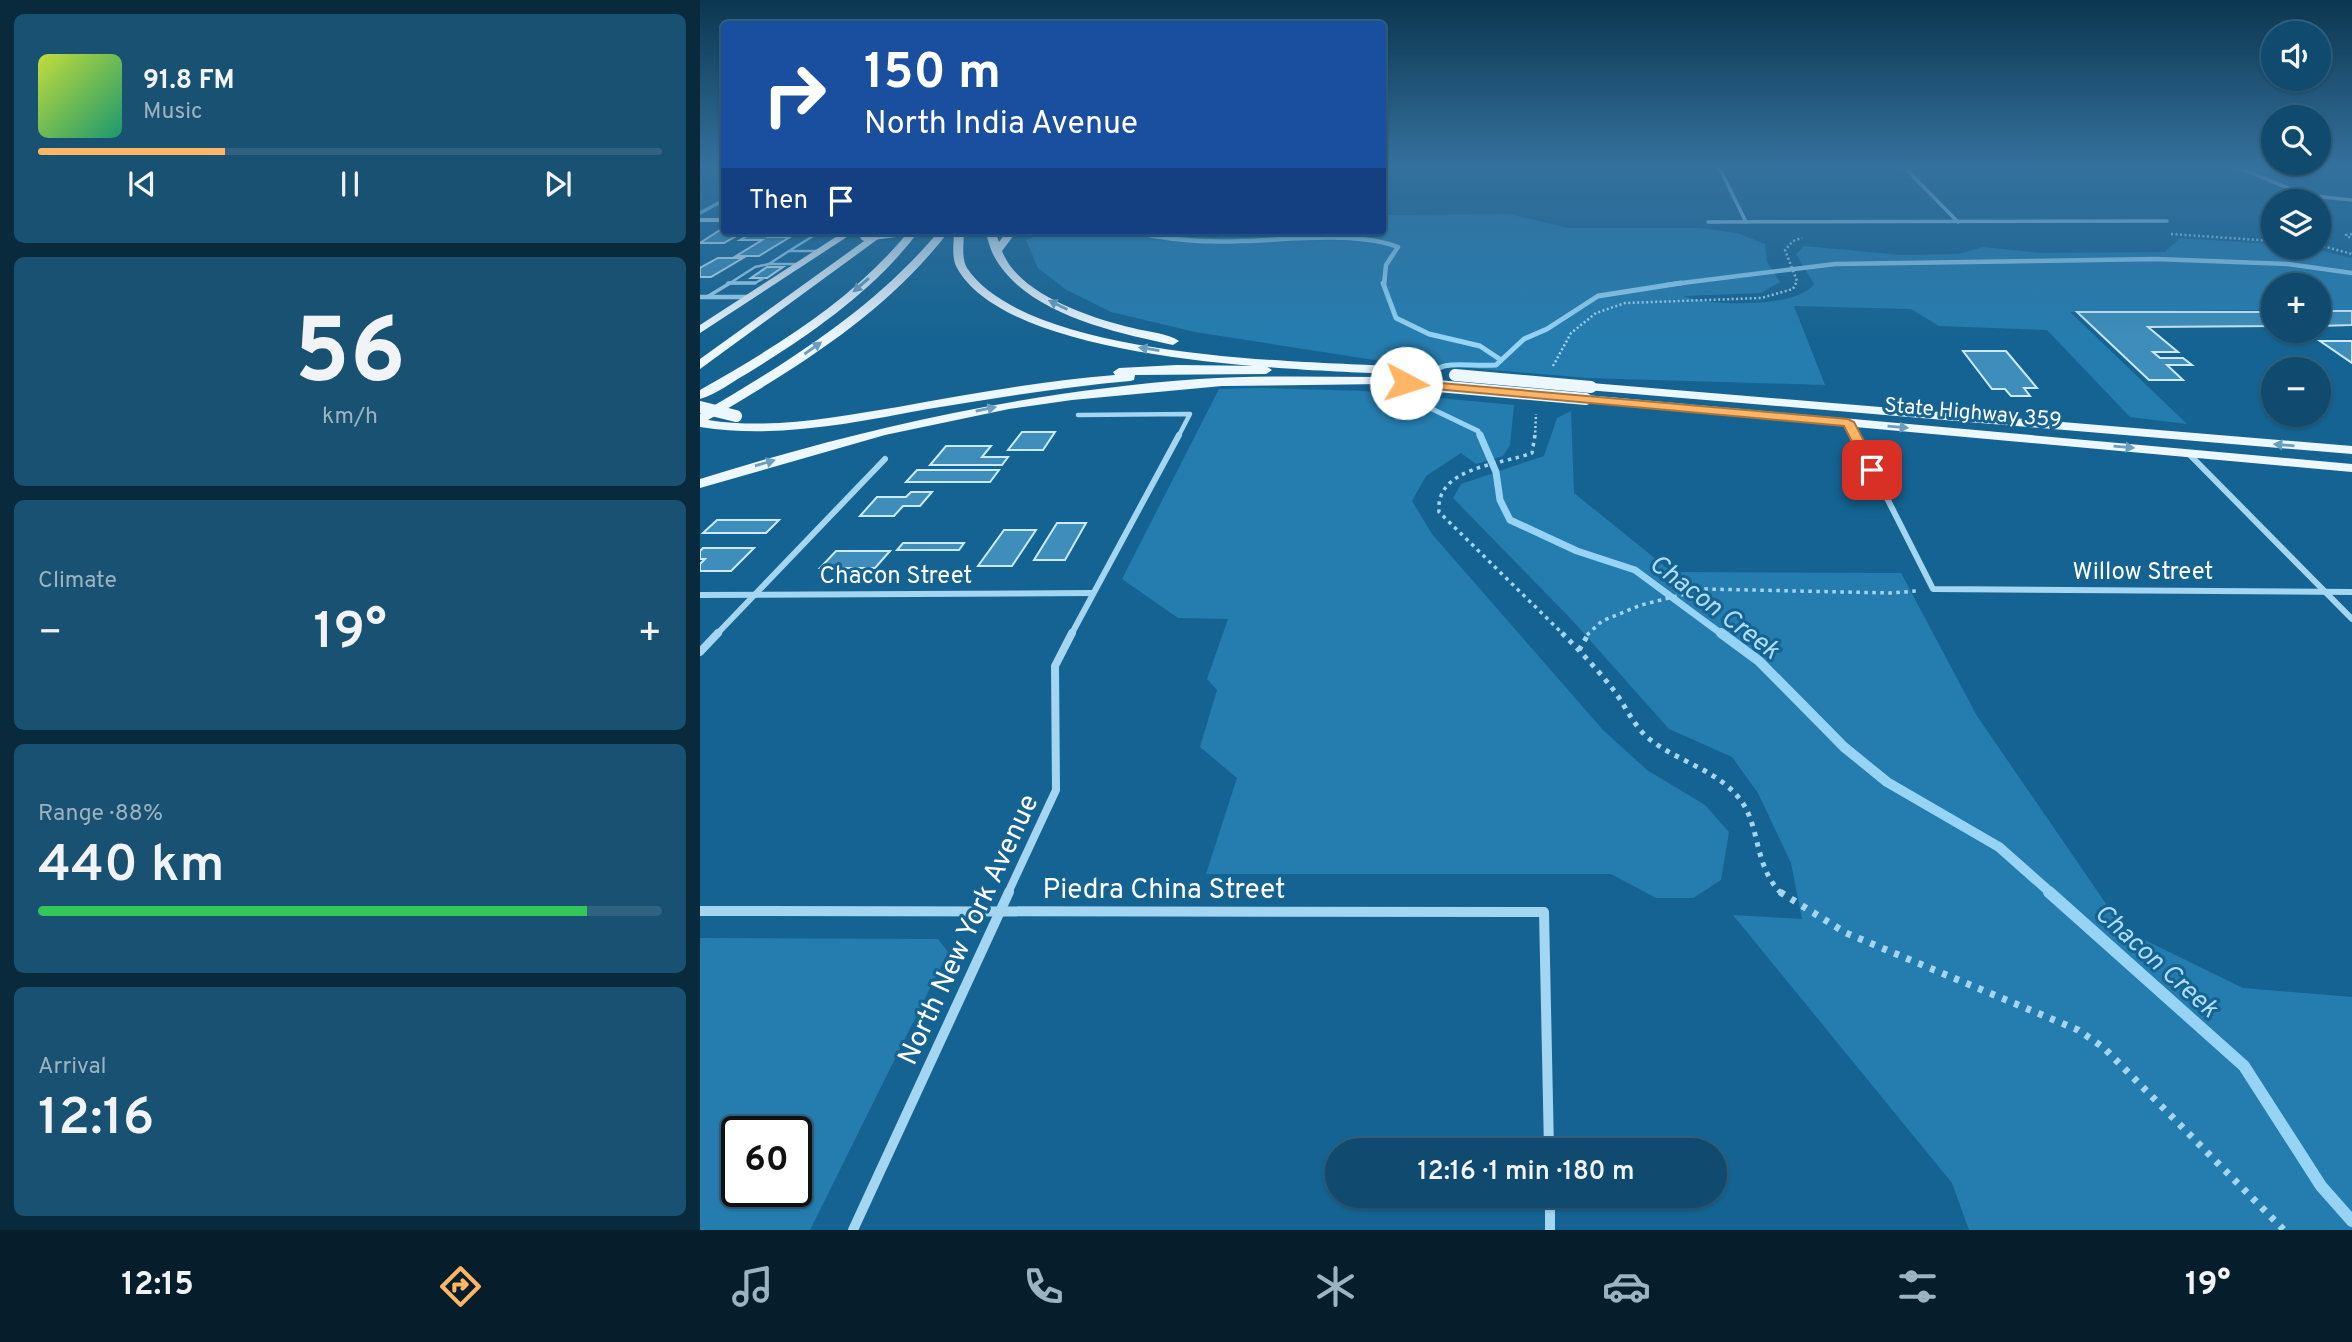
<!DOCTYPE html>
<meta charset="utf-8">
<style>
body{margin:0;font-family:Overpass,sans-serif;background:#195173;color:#f1f3f6;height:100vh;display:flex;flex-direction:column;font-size:26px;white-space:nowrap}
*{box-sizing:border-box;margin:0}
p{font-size:23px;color:#9cb3c2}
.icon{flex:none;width:38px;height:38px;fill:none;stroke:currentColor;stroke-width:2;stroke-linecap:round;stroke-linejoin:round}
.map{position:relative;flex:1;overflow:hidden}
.details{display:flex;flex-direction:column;gap:14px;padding:14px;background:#09293c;width:700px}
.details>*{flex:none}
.guide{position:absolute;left:21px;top:21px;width:665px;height:214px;border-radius:7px;box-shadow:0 2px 5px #0004,0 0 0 2px #306281;background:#1a4fa0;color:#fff;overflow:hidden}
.fabs{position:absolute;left:1561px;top:21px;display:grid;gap:14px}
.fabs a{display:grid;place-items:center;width:70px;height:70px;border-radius:50%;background:#104a6e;box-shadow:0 2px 5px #0004,0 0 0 2px #306281;font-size:35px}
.speed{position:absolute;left:21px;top:1116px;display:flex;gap:14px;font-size:35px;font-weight:700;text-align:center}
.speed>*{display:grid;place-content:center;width:91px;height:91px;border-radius:50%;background:#104a6e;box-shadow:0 2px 5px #0004,0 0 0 2px #306281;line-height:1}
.speed .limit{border:4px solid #111;border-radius:10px;background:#fff;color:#111}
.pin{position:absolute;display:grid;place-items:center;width:60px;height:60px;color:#fff;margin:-30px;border-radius:14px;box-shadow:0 4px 10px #0006}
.me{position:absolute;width:77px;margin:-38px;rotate:95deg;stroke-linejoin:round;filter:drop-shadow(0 0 5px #0008)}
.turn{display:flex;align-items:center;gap:24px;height:147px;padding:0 28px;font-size:32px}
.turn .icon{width:91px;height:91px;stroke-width:2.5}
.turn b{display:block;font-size:49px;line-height:60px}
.then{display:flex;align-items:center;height:66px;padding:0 28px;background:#0003;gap:14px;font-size:26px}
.big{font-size:52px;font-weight:600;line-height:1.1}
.details .card{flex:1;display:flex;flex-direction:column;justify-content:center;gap:10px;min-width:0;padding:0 24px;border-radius:10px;background:#195173}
.details .dial{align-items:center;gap:0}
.dial b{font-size:91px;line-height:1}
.song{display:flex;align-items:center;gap:21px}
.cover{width:84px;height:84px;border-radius:10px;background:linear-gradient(135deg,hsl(70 70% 55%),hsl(160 70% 35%))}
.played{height:7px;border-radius:4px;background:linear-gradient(90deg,#ffb563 30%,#306281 30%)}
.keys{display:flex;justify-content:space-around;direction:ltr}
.heat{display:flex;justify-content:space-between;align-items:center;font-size:38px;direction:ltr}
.charge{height:10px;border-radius:5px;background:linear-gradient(90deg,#34c759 88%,#306281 0)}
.trip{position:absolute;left:625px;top:1138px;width:402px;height:70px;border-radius:35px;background:#104a6e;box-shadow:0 2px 5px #0004,0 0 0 2px #306281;font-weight:600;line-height:70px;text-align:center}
.tabs{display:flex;height:112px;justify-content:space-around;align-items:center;background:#061e2c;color:#9cb3c2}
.tabs .icon{width:49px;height:49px}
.tabs .selected{color:#ffb563}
.tabs b{font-size:32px;color:#f1f3f6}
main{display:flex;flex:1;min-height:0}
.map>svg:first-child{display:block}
.green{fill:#257daf;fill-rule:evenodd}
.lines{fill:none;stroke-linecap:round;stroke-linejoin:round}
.stream-far4{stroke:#96d3f4;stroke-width:4.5}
.stream-far3{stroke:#96d3f4;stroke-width:5}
.stream-far2{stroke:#96d3f4;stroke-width:7}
.stream-far1{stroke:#96d3f4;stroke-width:10}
.stream{stroke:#96d3f4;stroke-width:12}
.building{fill:#3e8dba;stroke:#cbeafc;stroke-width:2}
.path-far3{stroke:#a4d5f1;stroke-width:2.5;stroke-dasharray:2 2.5;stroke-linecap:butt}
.path-far2{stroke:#a4d5f1;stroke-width:3.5;stroke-dasharray:3.5 4.5;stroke-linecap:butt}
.path-far1{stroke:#a4d5f1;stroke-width:5;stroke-dasharray:4.5 6;stroke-linecap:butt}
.path{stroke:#a4d5f1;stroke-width:7;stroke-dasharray:5 8;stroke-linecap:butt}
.lane-far1{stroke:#a4d5f1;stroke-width:2.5}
.lane{stroke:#a4d5f1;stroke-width:3.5}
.street-far4{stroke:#a4d5f1;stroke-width:3.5}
.street-far3{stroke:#a4d5f1;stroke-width:4.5}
.street-far2{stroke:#a4d5f1;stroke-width:6}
.street-far1{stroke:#a4d5f1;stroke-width:8}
.street{stroke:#a4d5f1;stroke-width:10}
.secondary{fill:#d2ecfb;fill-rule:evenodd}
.primary{fill:#edf7ff;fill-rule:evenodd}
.primary-bridge-far1{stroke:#edf7ff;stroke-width:10}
.primary-bridge{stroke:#edf7ff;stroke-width:12}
.oneway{fill:#6b9ebe}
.route{fill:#ffb563;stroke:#a67640;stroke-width:2}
.labels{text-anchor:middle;stroke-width:6;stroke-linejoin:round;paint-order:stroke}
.far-street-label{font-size:21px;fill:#fff;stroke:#156392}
.street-label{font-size:24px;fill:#fff;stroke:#156392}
.water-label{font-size:26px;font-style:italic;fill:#b0def8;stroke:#156392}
.near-street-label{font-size:28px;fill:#fff;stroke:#156392}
</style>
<main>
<section class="details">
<div class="card">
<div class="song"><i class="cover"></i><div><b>91.8 FM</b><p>Music</p></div></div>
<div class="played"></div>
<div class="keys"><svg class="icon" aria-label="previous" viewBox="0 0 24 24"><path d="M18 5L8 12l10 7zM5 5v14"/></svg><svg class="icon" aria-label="pause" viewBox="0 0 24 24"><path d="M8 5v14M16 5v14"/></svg><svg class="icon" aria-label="next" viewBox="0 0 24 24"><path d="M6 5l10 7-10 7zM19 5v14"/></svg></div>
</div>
<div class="card dial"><b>56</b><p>km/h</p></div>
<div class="card"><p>Climate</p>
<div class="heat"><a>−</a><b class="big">19°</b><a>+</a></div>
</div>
<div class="card"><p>Range · 88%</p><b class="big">440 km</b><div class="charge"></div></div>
<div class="card"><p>Arrival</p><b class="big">12:16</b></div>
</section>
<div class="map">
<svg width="1652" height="1230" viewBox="0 0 1652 1230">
<rect width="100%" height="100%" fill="#156392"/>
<!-- green -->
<g class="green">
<path d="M809 214 868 228H999L1037 233 1065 244 1067 262 1080 282 1061 293 983 296C1009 306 1096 309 1114 284L1096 254 1104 246 1201 255 1258 254 1283 247 1342 253 1465 252 1480 238 1573 244V247H1606L1652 258V310H1619V285H1573V310L1370 312 1487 424 1430 417 1347 330 1239 326 1211 309 1094 306 1125 385 888 378 674 360 495 332 411 312 365 289 338 268 326 240 347 231H682L683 215Z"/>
<path d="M560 388 664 391 814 405 810 445 803 456 776 464 761 453 726 476 712 501 732 534 903 730 947 770 1005 805 1029 832 1021 880 993 898H956L911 874H506L537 778 500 747 517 690 507 679 528 619 478 618 422 579 519 389Z"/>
<path d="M871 411 874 493 972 572 1201 573 1277 716 1424 930 1543 988 1652 997V1230H1269L1252 1183 1033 915 1102 919 1091 863 1058 793 1032 757 969 729 871 619 753 498 761 484 844 456 857 418Z"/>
<path d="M0 938 238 939 248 952 110 1230H0ZM37 1132H96V1192H37Z"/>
</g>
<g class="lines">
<!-- stream-far4 -->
<g class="stream-far4">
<path d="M430 231C467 240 504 243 542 241 586 240 658 231 698 247L686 265 684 285"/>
<path d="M966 285 1135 264 1457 259 1588 264 1652 273"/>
</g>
<!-- stream-far3 -->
<g class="stream-far3">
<path d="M683 283 696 318 729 334 780 346 801 360"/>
<path d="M780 437 778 431 730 408C720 351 756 368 796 365L824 339 847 329 898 296 981 283"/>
</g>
<!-- stream-far2 -->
<path class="stream-far2" d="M780 435 796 472 800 500 810 520 877 551 935 570 1023 635"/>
<!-- stream-far1 -->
<path class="stream-far1" d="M1021 633 1059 661 1144 747 1187 782 1299 847 1351 893"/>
<!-- stream -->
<path class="stream" d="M1349 892 1544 1066 1621 1186 1652 1221"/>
</g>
<!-- building -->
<g class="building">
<path d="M20 230 24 231H45L24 243H0Z"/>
<path d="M56 231H77L66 237H90L59 256H36L62 240H40Z"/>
<path d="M18 258H43L11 277H0V268Z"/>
<path d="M67 267H83L67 278H51Z"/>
<path d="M1619 311H1652V325L1619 326Z"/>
<path d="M1377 312H1573V326L1448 327 1478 352H1453L1460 358H1483L1492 365H1467L1483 380H1449Z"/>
<path d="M1620 341H1652V363Z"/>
<path d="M1263 351H1306L1337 388H1324L1330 396H1311L1305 389H1292Z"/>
<path d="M322 432H355L343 450H308Z"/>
<path d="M246 446H291L282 457H308L302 465H230Z"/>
<path d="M217 470H299L290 482H206Z"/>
<path d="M211 492H232L220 506H203L194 516H160L177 497H206Z"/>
<path d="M17 520H79L66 533H3Z"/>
<path d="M357 523H386L365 560H334Z"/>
<path d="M304 530H336L312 566H278Z"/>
<path d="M203 543H264L259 550H197Z"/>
<path d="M3 548H54L31 571H0V564L5 559H0V551Z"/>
<path d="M136 551H190L175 568H120Z"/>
</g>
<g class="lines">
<!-- path-far3 -->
<g class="path-far3">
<path d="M1471 234 1573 241"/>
<path d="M1652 234 1646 235 1652 239"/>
<path d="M1619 245 1652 254"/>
<path d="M853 366 871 333 896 313 925 303 1061 298 1093 289 1097 281 1085 250 1093 241 1102 238"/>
<path d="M835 437 836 414"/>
</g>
<!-- path-far2 -->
<g class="path-far2">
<path d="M835 435 832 453C800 465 735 467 739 512L864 635"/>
<path d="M887 635 902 621 941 605 1005 589 1190 593 1216 591"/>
</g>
<!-- path-far1 -->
<g class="path-far1">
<path d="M862 633C879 650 897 669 912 688 924 703 932 723 946 736 974 761 1015 768 1039 798 1061 825 1053 865 1081 893"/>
<path d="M879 650 889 633"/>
</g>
<!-- path -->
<path class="path" d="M1080 892 1146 933 1378 1030 1403 1047 1584 1230"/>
<!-- lane-far1 -->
<g class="lane-far1">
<path d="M89 251 69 264H101"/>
<path d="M118 251H89L121 231"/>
<path d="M28 283H55L64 278"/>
<path d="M27 285 55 267 69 264"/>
</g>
<!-- lane -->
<g class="lane">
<path d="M28 283H55"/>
<path d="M7 297 30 283"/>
</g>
<!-- street-far4 -->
<g class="street-far4">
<path d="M1019 167 1046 222"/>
<path d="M1204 167 1258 222"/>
<path d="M1537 167 1605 195 1652 200"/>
<path d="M0 213 24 200"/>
<path d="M1008 222 1467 221"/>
</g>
<!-- street-far3 -->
<g class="street-far3">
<path d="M0 297H51"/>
<path d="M378 415 490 414 478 437"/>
<path d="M1148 422 1155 437"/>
</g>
<!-- street-far2 -->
<g class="street-far2">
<path d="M1155 435 1233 589 1652 592"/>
<path d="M1488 453 1652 619"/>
<path d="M0 595 392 593"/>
<path d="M16 635 185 459"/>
<path d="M371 635 479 435"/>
</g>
<!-- street-far1 -->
<g class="street-far1">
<path d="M0 652 18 633"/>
<path d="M308 893 356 790 355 666 372 633"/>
</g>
<!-- street -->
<g class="street">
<path d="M0 911 844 912 849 1150"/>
<path d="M850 1195V1230"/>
<path d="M153 1230 309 892"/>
</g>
<!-- secondary -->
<rect class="secondary" x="0" y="218" width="24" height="4"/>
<!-- primary -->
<g class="primary">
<path d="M145 231H156L0 333V325Z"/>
<path d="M178 231H189L0 369V359Z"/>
<path d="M209 231H219C174 291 111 334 48 373 33 381 17 394 0 399V390C77 346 153 300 209 231Z"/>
<path d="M239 231H249C186 314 96 368 8 420 72 430 135 417 198 407 270 394 342 381 415 375L413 372 419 368 477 365 566 366 572 370 566 374 435 375 434 380 430 381C362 387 295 398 228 409 152 423 77 439 0 427V414C88 362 173 310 239 231Z"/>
<path d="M254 231H264C264 242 261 258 267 268 327 357 588 361 688 366L694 370 688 374C589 369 310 362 257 268 251 257 254 243 254 231Z"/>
<path d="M285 231H295L299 242 307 231H317L302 251C319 295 391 318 433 328 447 332 468 333 479 341L473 345C415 332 325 314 294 256 290 249 288 239 285 231Z"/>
<path d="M680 377 684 378V384L522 386 372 400 309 409 185 435 0 488V479C163 428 329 391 499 379 559 375 620 377 680 377Z"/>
<path d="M891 383 1652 446V454L887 390V384Z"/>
<path d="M886 395 1652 464V472L881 402 880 399Z"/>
</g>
<!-- primary-bridge-far1 -->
<path class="primary-bridge-far1" d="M165 236 203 231"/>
<!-- primary-bridge -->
<g class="primary-bridge">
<path d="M755 375 891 387"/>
<path d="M680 381 886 399"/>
<path d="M0 407 36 416"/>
</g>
</g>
<!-- one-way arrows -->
<defs><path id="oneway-solid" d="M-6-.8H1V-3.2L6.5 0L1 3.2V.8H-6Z" transform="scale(1.75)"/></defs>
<g class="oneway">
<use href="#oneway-solid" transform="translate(161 285) rotate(139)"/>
<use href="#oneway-solid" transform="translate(358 305) rotate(-154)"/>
<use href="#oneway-solid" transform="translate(113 348) rotate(-35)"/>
<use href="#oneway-solid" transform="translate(449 349) rotate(-171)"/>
<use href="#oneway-solid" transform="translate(286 409) rotate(-11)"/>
<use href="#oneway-solid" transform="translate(1198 427) rotate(5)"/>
<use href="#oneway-solid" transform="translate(1584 445) rotate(-175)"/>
<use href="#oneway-solid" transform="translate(1424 447) rotate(5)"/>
<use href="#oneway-solid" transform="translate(65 463) rotate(-16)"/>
</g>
<!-- sky -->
<linearGradient id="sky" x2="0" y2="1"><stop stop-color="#0c3650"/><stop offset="0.49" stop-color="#35719d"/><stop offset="1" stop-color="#35719d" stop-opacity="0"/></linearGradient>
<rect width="1652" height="339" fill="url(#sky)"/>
<!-- route -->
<path class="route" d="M706 380 1148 419 1154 422 1179 470 1177 473H1168L1144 426 702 386V381Z"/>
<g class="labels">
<!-- far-street labels -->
<g class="far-street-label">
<text transform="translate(1273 412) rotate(5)" y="7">State Highway 359</text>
</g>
<!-- street labels -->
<g class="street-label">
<text x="1443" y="579">Willow Street</text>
<text x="196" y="583">Chacon Street</text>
</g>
<!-- water labels -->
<g class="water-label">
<text transform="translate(1015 606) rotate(37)" y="9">Chacon Creek</text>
<text transform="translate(1457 960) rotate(42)" y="9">Chacon Creek</text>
</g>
<!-- near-street labels -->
<g class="near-street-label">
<text x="464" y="898">Piedra China Street</text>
<text transform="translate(267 929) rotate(-65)" y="10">North New York Avenue</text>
</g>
</g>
</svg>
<div class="fabs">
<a><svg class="icon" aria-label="sound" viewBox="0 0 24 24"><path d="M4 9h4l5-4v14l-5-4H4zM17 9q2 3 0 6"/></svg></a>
<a><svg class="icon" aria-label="search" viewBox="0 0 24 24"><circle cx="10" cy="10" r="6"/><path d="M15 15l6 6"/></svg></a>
<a><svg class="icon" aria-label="layers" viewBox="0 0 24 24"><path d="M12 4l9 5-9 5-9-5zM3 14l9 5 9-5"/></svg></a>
<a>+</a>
<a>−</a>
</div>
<div class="speed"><div class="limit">60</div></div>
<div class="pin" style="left:1172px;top:470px;background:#d93025"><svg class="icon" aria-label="arrive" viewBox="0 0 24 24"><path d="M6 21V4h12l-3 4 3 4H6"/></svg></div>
<svg class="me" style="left:706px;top:383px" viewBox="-20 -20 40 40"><circle r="19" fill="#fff"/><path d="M0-13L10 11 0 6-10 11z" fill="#ffb563"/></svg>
<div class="trip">12:16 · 1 min · 180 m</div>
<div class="guide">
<div class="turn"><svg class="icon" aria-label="right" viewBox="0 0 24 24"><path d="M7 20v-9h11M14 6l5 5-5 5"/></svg><div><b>150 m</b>North India Avenue</div></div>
<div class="then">Then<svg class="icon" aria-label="arrive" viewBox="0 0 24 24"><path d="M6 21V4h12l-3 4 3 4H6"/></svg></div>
</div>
</div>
</main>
<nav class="tabs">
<b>12:15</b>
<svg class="icon selected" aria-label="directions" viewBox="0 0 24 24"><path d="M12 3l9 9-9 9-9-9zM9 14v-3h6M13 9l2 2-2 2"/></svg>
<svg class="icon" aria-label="music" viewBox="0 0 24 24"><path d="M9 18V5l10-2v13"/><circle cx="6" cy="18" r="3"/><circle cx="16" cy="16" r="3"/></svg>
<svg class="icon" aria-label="phone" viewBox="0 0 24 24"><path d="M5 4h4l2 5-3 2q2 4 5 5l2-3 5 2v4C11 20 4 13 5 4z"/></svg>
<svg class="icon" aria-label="climate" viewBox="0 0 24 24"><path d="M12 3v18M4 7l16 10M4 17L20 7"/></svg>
<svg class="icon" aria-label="car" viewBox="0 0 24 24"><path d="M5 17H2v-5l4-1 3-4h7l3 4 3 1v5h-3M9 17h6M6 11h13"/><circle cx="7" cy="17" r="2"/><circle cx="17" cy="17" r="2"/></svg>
<svg class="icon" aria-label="filters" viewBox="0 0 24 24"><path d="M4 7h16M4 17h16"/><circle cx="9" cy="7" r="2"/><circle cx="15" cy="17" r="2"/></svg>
<b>19°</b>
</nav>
